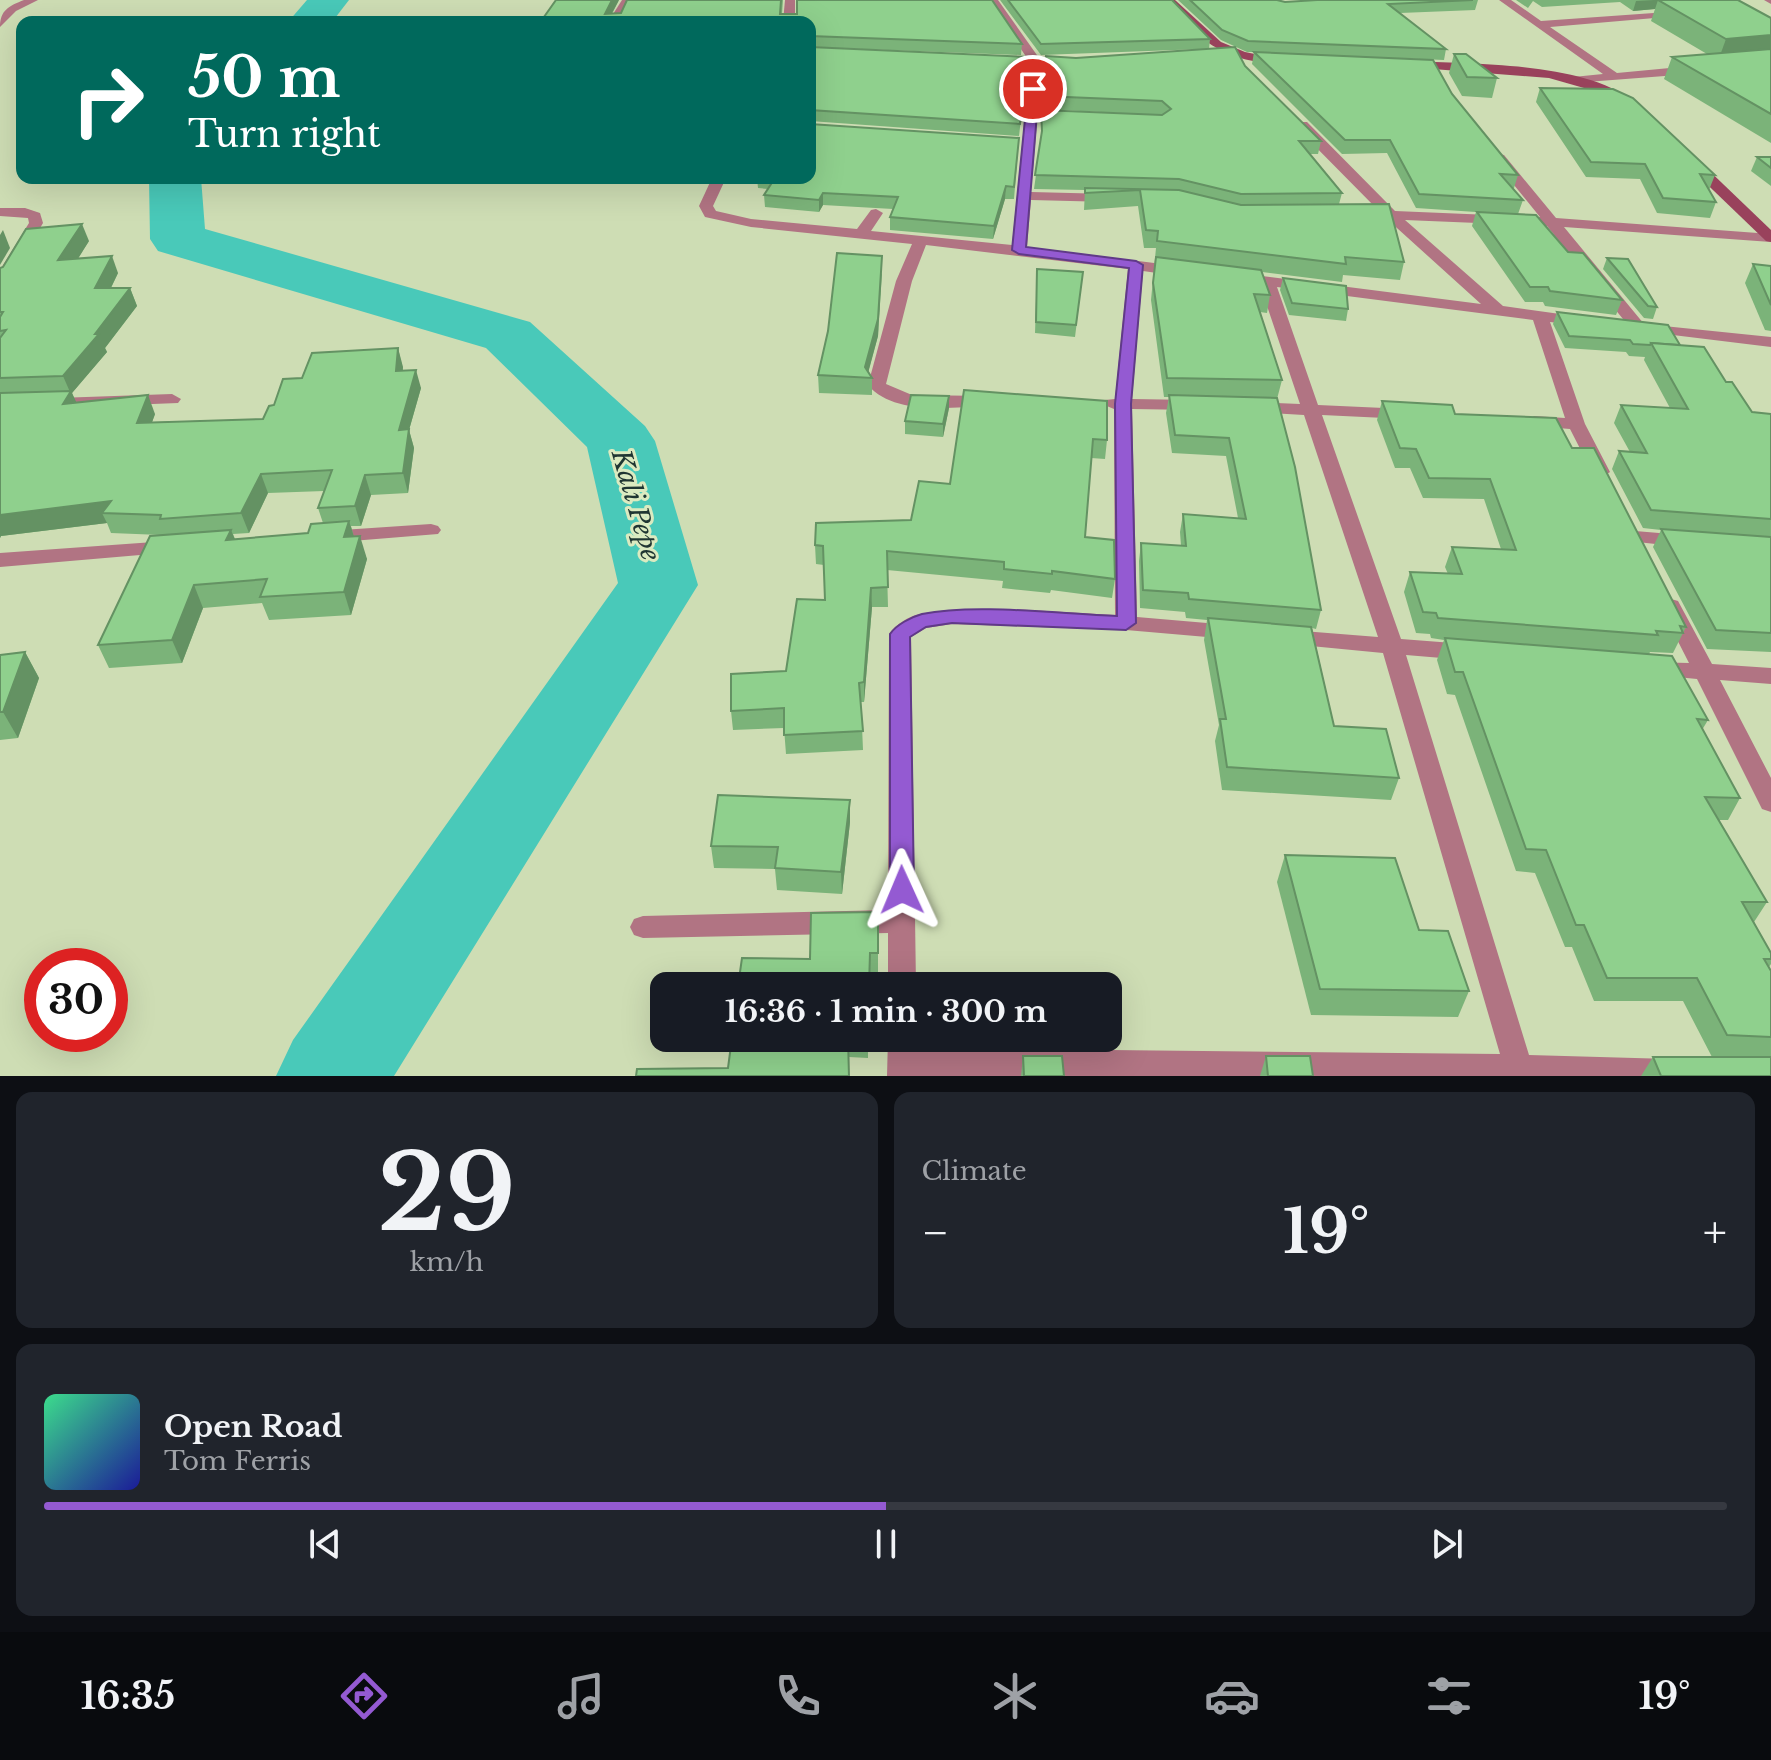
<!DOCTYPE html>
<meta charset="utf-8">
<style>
body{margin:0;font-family:"Libre Baskerville",serif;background:#20242c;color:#f1f3f6;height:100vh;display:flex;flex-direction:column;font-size:30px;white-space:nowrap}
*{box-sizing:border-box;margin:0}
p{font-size:26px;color:#9ea1a6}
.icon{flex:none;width:44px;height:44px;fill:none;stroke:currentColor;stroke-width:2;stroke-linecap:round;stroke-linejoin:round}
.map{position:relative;height:1076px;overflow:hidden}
.side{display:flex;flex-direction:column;gap:16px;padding:16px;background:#0d0f14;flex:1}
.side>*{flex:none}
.guide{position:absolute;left:16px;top:16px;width:800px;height:168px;border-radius:16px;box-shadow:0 8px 32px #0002;background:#00695c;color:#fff;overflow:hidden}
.speed{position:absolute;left:24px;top:948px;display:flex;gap:16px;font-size:40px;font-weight:700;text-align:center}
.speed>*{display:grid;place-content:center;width:104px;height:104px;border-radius:50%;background:#171b24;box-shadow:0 8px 32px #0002;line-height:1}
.speed .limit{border:12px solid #d22;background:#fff;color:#111}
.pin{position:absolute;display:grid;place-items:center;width:68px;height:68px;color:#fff;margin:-34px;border:4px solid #fff;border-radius:50%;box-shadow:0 2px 8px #0007}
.me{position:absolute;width:88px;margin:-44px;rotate:359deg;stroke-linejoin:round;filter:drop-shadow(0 0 6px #0008)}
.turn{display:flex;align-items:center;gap:28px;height:168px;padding:0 40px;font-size:36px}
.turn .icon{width:104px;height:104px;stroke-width:2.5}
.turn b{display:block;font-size:56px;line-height:68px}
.big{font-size:60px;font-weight:800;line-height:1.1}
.side .card{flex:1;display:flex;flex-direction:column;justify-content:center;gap:12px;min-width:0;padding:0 28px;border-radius:16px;background:#20242c}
.side .dial{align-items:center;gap:0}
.dial b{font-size:104px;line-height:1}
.song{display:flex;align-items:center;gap:24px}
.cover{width:96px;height:96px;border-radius:12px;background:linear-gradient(135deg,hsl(150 70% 55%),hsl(240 70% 35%))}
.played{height:8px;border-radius:4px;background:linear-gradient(90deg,#945ad2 50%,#363941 50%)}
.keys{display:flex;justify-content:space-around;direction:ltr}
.heat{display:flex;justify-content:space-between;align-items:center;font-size:44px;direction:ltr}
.side .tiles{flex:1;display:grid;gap:16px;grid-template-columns:1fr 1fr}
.card:last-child{grid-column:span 2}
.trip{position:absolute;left:650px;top:972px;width:472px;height:80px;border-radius:16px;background:#171b24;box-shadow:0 8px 32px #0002;font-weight:800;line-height:80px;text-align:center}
.tab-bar{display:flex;height:128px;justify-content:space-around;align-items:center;background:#090b0e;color:#9ea1a6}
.tab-bar .icon{width:56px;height:56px}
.tab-bar .selected{color:#945ad2}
.tab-bar b{font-size:36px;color:#f1f3f6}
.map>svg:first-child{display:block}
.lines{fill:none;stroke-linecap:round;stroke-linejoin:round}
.river{fill:#49c9b9;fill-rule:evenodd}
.minor{fill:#b17483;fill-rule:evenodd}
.secondary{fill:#99425c;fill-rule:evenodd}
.wall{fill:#7bb379;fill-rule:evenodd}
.shaded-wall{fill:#649263}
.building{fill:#8fd08d;stroke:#649263;stroke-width:2}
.route{fill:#945ad2;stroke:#603a88;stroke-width:2}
.labels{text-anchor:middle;stroke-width:6;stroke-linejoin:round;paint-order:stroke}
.water-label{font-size:26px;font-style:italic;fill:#1f3532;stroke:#dbeac0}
</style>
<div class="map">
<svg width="1771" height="1076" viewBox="0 0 1771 1076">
<rect width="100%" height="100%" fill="#ceddb4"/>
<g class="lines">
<!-- river -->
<g class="river">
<path d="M307 0H349L332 22H288Z"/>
<path d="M149 178H201L205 229 530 322 645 426 655 441 698 585 394 1076H276L293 1040 618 583 587 447 486 348 158 251 150 239Z"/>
</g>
<!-- minor -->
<g class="minor">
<path d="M24 0H38L16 11 0 27C0 10 9 6 24 0Z"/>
<path d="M622 0H632L620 22H608Z"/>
<path d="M785 0H795V22H783Z"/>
<path d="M988 0H998L1039 58 1070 59 1076 63 1070 67 1042 65 1031 192 1110 194 1117 198 1110 202 1031 200 1027 247 1178 266 1186 271 1178 276 1143 271 1132 399 1194 400 1203 405 1194 410 1132 409 1137 617 1230 625 1238 627 1241 632 1238 637 1230 639 1126 630 952 624 926 628 911 637 916 986H888V933L643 938 634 935 630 927 634 919 643 916 888 910 889 634C895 625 909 616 920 614 974 603 1059 613 1115 615L1114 409 1102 404 1105 400 1115 399 1128 269 926 245 912 281 886 384 912 395 987 396 996 401 987 406C951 407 894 416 868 385L896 281 912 244 751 227 705 217 699 206 712 178H726L713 206 716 211 751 219 857 229 871 210 876 209 883 213 871 231 1012 245 1030 65 1002 64 996 60 1002 56 1027 58Z"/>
<path d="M1499 0H1511L1541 21 1682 11V15L1678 16 1550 27 1617 73 1691 66 1697 70 1691 74 1573 83V77L1603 74Z"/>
<path d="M1764 0H1771V4Z"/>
<path d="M1297 122H1307L1395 211 1540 217 1492 158 1499 154 1504 155 1556 218 1771 234V242L1564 227 1644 324 1771 337V347L1632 330 1547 226 1405 220 1503 306 1589 318 1591 321 1583 326 1550 322 1585 424 1610 472 1601 478 1592 472 1570 429 1534 426 1525 421 1534 416 1565 418 1533 320 1277 287 1318 405 1406 409 1415 414 1406 419 1322 415 1401 639 1466 644 1474 647 1477 652 1474 657 1466 660 1406 655 1529 1055 1670 1059 1680 1063 1685 1073 1683 1076H887L888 1038H916V1048L1500 1054 1383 653 1290 644 1282 642 1279 637 1282 632 1290 630 1378 637 1304 415 1254 412 1245 407 1254 402 1300 404 1260 285 1238 283 1230 278 1238 273 1481 304 1387 219 1362 217V211L1378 210 1297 128Z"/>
<path d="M0 208H25L40 213 43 223 8 283 0 288V270L29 223 28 218 0 216Z"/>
<path d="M172 394 181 399 178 403 0 410V400Z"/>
<path d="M431 524 438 526 441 530 438 534 327 543 317 537 327 531Z"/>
<path d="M1635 531 1683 535 1693 541 1683 547 1628 541 1625 537 1628 533Z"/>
<path d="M168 541 175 542 178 547 175 552 0 567V553Z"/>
<path d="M1671 599 1678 601 1712 664 1771 668V684L1720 680 1771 778V812L1762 809 1697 679 1646 674 1643 668 1646 662 1689 663 1660 606 1664 601Z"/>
</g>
<!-- secondary -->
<g class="secondary">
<path d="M1164 0H1175L1221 42 1245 52 1285 60C1278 65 1270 63 1261 62 1219 58 1190 32 1164 0Z"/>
<path d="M1411 61C1470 64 1586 62 1632 101L1622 104 1598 92 1549 78 1407 67 1405 65Z"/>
<path d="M1688 160H1698L1771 230V242L1766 241 1688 166Z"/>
</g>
</g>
<!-- wall -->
<g class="wall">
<path d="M619 0 612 14 621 13 627 0H783L782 14 1022 44 1021 55 810 47V22H545L544 17Z"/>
<path d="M1000 0H1172L1210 39 1209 49 1245 66 1321 141 1318 154H1310L1342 193 1339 204 1404 262 1400 280 1343 275 1342 282 1262 272 1270 295 1267 313 1260 312 1282 380 1277 399 1321 610 1316 629 1312 628 1334 726 1399 778 1391 800 1222 790 1215 741 1219 725 1204 640 1207 620 1186 618 1185 612 1140 608 1139 561 1141 543 1181 546 1180 532 1183 514 1238 518 1226 456 1172 453 1166 413 1169 397H1164L1151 300 1156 248H1144L1138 206 1084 210 1085 190 1034 189 1041 139V110L1161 115 1041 109 1046 56 1076 58 1202 49 1041 55Z"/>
<path d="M1178 0H1276L1285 2 1478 0 1475 10 1400 13 1446 49 1444 60 1396 58 1452 94 1518 175 1514 188H1512L1523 200 1518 214 1568 252 1622 300 1616 315 1545 306 1543 302H1525L1472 226 1476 212 1416 208 1387 153 1342 154 1252 64 1254 52H1247L1221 40Z"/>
<path d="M1516 0H1738L1771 18V143L1664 79 1672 57 1707 54 1651 21 1655 9 1633 11 1620 2 1542 7 1533 1 1528 8Z"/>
<path d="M810 47 1027 68 1019 136 810 121Z"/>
<path d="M1454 54 1497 78 1492 98 1462 96 1449 73Z"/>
<path d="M1540 88 1715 175 1709 190 1716 202 1710 218 1657 213 1640 179 1586 177 1536 102Z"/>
<path d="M1019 138 1014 199H1005L993 239 890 230V217L893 209 823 205 819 212 765 207 764 195 768 189 758 188 757 178H810Z"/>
<path d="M1757 157H1771V186L1751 171Z"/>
<path d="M89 241 78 258 118 273 111 288H130L137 306 105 348 107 352 72 393 76 403 155 414 152 422 263 419 274 405 302 378 398 348 403 370 421 388 409 430 414 448 408 493 371 495 361 526H351L354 537 367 559 351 615 269 620 262 603 203 608 182 663 109 668 98 645 161 535 111 533 107 523 1 536 0 538V268ZM324 491 318 508 323 523 308 533 235 539 233 534 249 533 268 493Z"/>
<path d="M1607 258 1657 307 1653 319 1644 318 1603 269Z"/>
<path d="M1753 264 1771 266V331L1765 330 1745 283Z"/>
<path d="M1037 269 1083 272 1075 337 1035 333Z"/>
<path d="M882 273 878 336 868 372 872 378V395L819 393 818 375Z"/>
<path d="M1283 278 1348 309 1346 321 1289 315 1280 290Z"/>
<path d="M1557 312 1680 345 1726 382 1752 412 1771 414V652L1707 649 1653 547 1661 530 1643 528 1612 469 1619 451 1630 452 1614 423 1621 405 1670 408 1644 360 1645 357 1629 356 1626 352 1565 348 1553 324Z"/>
<path d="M964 390 1107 440 1105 459 1091 458 1085 537 1115 579 1112 598 1051 590 1050 593 1002 588 1003 581 887 570 888 607H872L864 702H861L863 750 786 754 784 728 733 730 731 711 786 671 825 600 824 565 816 564 815 545 911 520 950 484Z"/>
<path d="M1382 401 1455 414 1572 448 1686 627 1673 653 1650 652 1649 654 1708 720 1702 730 1740 798 1728 820H1719L1767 902 1754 922 1771 953V964L1769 967 1771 971V1076H1641L1653 1057H1712L1683 1001H1594L1572 947H1565L1535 873 1516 871 1455 695 1447 694 1437 660 1444 640 1431 638 1430 634 1416 633 1404 592 1410 572 1448 574 1445 567 1452 547 1501 549 1484 499 1423 498 1410 468H1395L1377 420Z"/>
<path d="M949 408 943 437 905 434V421Z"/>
<path d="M25 652 39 678 18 738 0 740V655Z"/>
<path d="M850 822 842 894 777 890 775 869 714 868 711 846Z"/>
<path d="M1285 855 1419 930 1469 991 1458 1017 1311 1015 1277 882Z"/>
<path d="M878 912V977H870L810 959Z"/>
<path d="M732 1038H868V1058L849 1057 728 1068Z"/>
<path d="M1023 1056 1064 1076H1021Z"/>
<path d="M1266 1056 1313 1076H1260Z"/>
</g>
<!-- shaded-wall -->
<g class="shaded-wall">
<path d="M612 0H619L607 22 605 14Z"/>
<path d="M1654 0H1703H1658L1655 9 1633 11 1636 1Z"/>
<path d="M1771 35V56L1718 61 1726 39Z"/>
<path d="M1006 186 1005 199 993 239 994 226Z"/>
<path d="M823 193V205L819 212V200Z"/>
<path d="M82 224 89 241 66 278 58 260Z"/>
<path d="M3 230 10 248 0 265V235Z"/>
<path d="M112 256 118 273 102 306 95 288Z"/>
<path d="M882 256 878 336 867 377 865 367Z"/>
<path d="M130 288 137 306 105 348 107 352 72 393 80 410 63 404 70 392 63 376Z"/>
<path d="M398 348 403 367 401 390 396 371Z"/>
<path d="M416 370 421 388 409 430 414 448 408 493 403 473 399 430Z"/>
<path d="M148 395 155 414 145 442 137 423Z"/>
<path d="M949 396V408L943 437V424Z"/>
<path d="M261 474 268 493 249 533 241 513Z"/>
<path d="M365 475 371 495 361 526 355 506Z"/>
<path d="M111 501 102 513 107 523 1 536 0 538V515Z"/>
<path d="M349 521 356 543 344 537Z"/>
<path d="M231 530 240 552 226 540Z"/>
<path d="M360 536 367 559 351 615 344 592Z"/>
<path d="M194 585 203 608 182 663 172 640Z"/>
<path d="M871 588 872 607 864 702V682Z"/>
<path d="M25 652 39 678 18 738 3 712Z"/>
<path d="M850 800V822L842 894 841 872Z"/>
</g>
<!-- building -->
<g class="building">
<path d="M556 0H612L605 14 621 13 627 0H781L780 14H797V0H992L1022 44 810 36V22H552L555 17H544Z"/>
<path d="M1008 0H1172L1210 39 1041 44Z"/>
<path d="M1190 0H1277L1285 2 1317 0H1473L1388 4 1446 49 1248 41 1222 30Z"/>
<path d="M1658 0H1738L1771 18V35L1726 39Z"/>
<path d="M810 47 1027 57 1020 124 810 110Z"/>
<path d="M1235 47 1245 66 1321 141H1299L1342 193 1241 194 1179 179 1035 175 1042 131 1041 110 1162 115 1171 109 1162 101 1042 96 1046 56 1076 58Z"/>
<path d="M1771 49V114L1672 57Z"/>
<path d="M1254 52 1433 60 1452 94 1518 175 1500 174 1523 200 1419 194 1390 140H1345Z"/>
<path d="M1454 54H1466L1497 78 1467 77Z"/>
<path d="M1540 88 1613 89 1633 98 1715 175 1700 174 1716 202 1663 198 1645 164 1591 162Z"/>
<path d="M810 124 1019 138 1014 187 1006 186 994 226 890 217 898 197 823 193 819 200 764 195 775 178H810Z"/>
<path d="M1757 157H1771V168Z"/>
<path d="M1085 188 1179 190 1241 205 1389 204 1404 262 1345 257 1346 264 1157 241 1158 231 1146 230 1140 190 1085 193Z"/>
<path d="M1477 212 1536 215 1568 252 1583 253 1622 300 1550 291 1548 287H1530Z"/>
<path d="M82 224 58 260 112 256 95 288H130L95 334H99L63 376 0 378V338L6 330 0 331V317L3 312H0V268L3 267 26 229Z"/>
<path d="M837 253 882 256 878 319 865 367 872 378 818 375 828 331Z"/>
<path d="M1156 257 1261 270 1270 295 1254 294 1282 380 1167 378 1153 283Z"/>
<path d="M1607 258 1628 259 1657 307 1648 306Z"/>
<path d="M1753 264 1771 266V305Z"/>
<path d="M1037 269 1083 272 1076 325 1036 322Z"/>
<path d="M1283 278 1346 286 1348 309 1292 303Z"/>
<path d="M1557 312 1668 325 1680 345 1651 343 1650 345 1633 344 1630 340 1569 336Z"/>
<path d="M1651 343 1704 347 1726 382H1732L1752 412 1771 414V519L1651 510 1619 451 1647 453 1621 405 1688 409Z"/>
<path d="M398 348 396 371 416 370 399 430 409 429 403 473 365 475 355 506 318 508 332 470 261 474 241 513 160 519 161 515 102 513 111 501 0 515V393L71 391 63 404 148 395 137 423 263 419 269 406 274 405 283 379 302 378 312 353Z"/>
<path d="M964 390 1107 401V440L1093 439 1085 537 1114 540 1115 579 1052 571V574L1004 569V562L887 551 888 587 871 588 864 682 859 683 863 731 784 735V708L731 711V674L786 671 797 599 825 600 823 546 815 545 816 523 911 520 919 481 950 484Z"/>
<path d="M911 395 949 396 943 424 905 421Z"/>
<path d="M1169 395 1277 398 1295 467 1321 610 1189 599 1188 593 1143 590 1141 543 1186 546 1183 514 1246 519 1229 438 1175 435Z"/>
<path d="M1382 401 1452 405 1455 414 1556 418 1572 448H1594L1686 627 1680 626 1683 633 1656 631 1658 635 1438 618 1436 613 1423 612 1410 572 1462 574 1452 547 1516 550 1490 479 1429 478 1416 449 1400 448Z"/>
<path d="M349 521 344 537 360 536 344 592 260 597 267 579 194 585 172 640 98 645 150 536 231 530 226 540 308 533 311 524Z"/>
<path d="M1661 529 1771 537V633L1716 630Z"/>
<path d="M1208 618 1311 627 1334 726 1386 729 1399 778 1227 767 1220 719H1226Z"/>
<path d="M1445 638 1672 656 1708 720 1697 719 1740 798 1705 797 1767 902H1742L1771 953V959H1764L1771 971V1037L1727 1035 1697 978H1607L1584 925H1576L1546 850 1526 849 1463 672H1455Z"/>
<path d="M25 652 3 712H0V655Z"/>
<path d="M718 795 850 800 841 872 775 868 778 847 711 846Z"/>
<path d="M1285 855 1395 858 1419 930 1448 931 1469 991 1320 989Z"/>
<path d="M878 912V953H870L869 986H738L742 958 810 959 811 913Z"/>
<path d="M732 1038H848L849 1076H636L637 1069 728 1068Z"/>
<path d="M1023 1056H1062L1064 1076H1024Z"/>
<path d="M1266 1056H1310L1313 1076H1268Z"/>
<path d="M1653 1057H1771V1076H1661Z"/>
</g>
<!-- route -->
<path class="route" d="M1033 85 1039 89 1026 247 1136 261 1143 265 1131 404 1136 623 1126 630 952 623 926 627 910 637 914 890 910 897 902 899 894 897 890 890V634C896 625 911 617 922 614 976 603 1059 614 1117 616L1115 404 1129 268 1019 254 1012 250 1028 89Z"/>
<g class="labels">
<!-- water labels -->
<g class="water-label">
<text transform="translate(636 505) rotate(74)" y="9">Kali Pepe</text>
</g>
</g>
</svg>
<div class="speed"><div class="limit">30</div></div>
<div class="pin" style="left:1033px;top:89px;background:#d93025"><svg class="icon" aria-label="arrive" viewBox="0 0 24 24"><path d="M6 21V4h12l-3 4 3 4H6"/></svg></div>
<svg class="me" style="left:902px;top:890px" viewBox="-20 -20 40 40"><path d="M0-17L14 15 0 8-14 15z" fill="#945ad2" stroke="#fff" stroke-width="4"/></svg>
<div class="trip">16:36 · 1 min · 300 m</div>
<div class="guide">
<div class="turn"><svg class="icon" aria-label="right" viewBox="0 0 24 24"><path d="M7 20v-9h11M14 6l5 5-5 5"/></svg><div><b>50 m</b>Turn right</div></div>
</div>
</div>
<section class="side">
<div class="tiles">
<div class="card dial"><b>29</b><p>km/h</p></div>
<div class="card"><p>Climate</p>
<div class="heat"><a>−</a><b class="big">19°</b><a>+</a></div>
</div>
<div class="card">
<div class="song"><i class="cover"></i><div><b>Open Road</b><p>Tom Ferris</p></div></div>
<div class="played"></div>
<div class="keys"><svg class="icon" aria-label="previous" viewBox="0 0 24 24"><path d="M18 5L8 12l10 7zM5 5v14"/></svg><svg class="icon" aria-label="pause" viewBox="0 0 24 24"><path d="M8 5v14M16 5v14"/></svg><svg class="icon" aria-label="next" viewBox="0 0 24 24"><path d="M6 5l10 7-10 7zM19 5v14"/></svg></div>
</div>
</div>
</section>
<nav class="tab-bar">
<b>16:35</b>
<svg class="icon selected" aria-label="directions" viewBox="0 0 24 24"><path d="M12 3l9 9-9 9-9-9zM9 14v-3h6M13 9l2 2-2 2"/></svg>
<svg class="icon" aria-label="music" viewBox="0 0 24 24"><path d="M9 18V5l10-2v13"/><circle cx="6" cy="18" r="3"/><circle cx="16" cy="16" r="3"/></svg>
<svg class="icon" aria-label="phone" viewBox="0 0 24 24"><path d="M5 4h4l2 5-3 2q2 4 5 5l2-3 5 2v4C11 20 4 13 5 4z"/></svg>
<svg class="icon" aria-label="climate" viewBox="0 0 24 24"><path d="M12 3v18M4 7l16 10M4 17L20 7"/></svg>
<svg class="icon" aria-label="car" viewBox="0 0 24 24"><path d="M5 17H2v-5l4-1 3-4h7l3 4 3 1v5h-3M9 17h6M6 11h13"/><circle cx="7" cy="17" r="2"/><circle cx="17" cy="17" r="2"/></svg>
<svg class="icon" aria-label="filters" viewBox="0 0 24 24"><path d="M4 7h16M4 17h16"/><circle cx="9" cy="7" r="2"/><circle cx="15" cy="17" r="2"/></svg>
<b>19°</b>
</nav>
